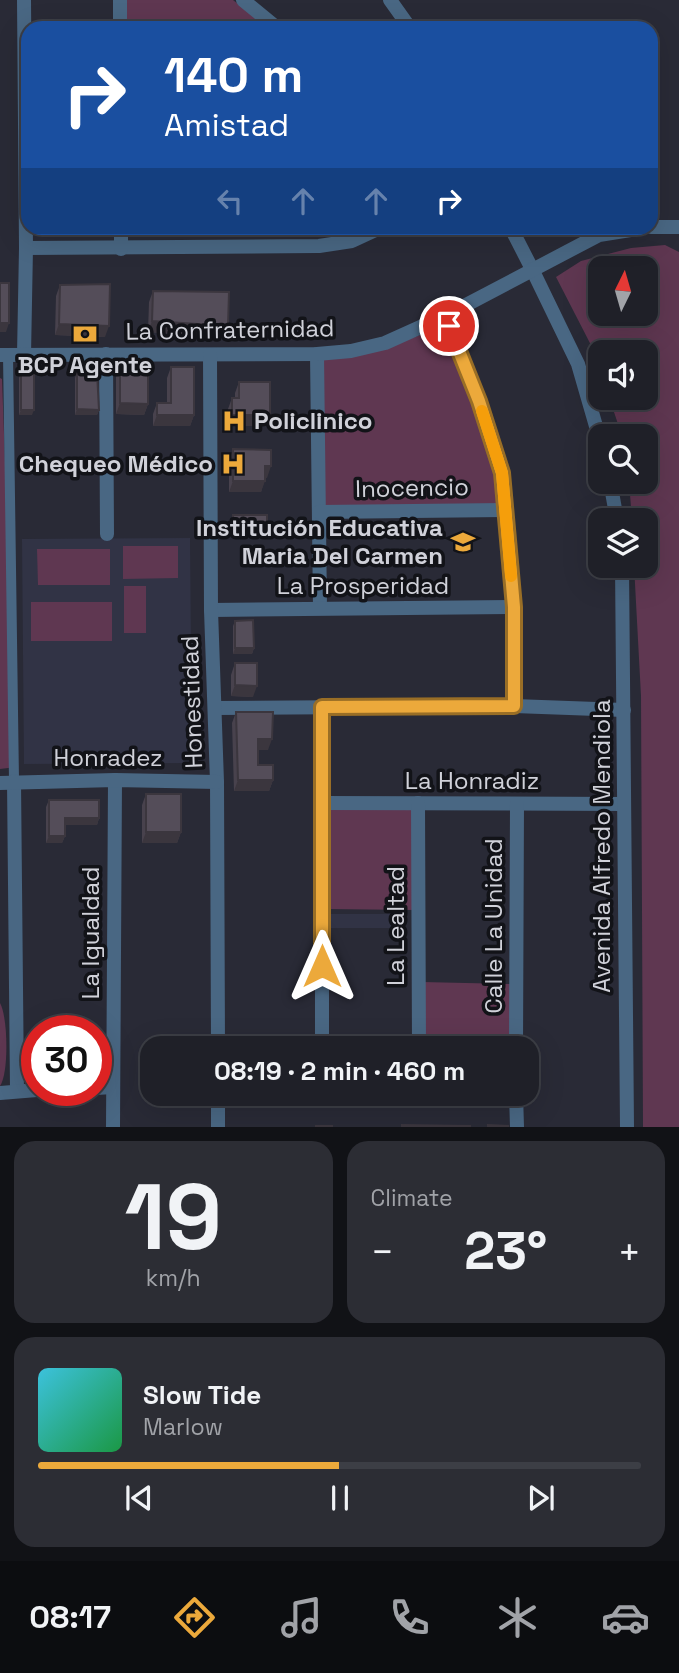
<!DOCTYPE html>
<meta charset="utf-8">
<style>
body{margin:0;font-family:"Space Grotesk",sans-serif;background:#2c2d34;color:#f1f3f6;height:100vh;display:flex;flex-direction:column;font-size:26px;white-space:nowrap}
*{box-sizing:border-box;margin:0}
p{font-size:23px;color:#a1a3a8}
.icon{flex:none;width:38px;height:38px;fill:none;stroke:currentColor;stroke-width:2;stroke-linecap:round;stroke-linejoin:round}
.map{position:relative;height:1127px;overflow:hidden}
.side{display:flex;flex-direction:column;gap:14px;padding:14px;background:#111216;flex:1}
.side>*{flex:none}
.hud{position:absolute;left:21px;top:21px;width:637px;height:214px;border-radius:21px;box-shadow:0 7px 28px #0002,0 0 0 2px #3c3e45;background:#1a4fa0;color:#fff;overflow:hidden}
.needle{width:46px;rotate:5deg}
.controls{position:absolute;left:588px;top:256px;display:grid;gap:14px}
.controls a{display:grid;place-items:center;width:70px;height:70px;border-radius:14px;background:#1f2028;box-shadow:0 7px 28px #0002,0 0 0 2px #3c3e45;font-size:35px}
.speed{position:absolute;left:21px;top:1015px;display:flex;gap:14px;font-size:35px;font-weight:700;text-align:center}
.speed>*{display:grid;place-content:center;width:91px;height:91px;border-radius:50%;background:#1f2028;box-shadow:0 7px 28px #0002,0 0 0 2px #3c3e45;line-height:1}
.speed .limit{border:10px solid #d22;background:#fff;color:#111}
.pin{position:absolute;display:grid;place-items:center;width:60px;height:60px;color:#fff;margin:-30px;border:4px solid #fff;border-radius:50%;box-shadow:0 2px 7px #0007}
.me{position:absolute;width:77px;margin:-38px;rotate:0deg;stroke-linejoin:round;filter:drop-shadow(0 0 5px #0008)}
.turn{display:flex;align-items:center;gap:24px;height:147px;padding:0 28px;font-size:32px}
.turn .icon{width:91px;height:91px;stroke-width:2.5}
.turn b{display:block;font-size:49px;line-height:60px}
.lanes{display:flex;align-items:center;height:66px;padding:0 28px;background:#0003;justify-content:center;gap:35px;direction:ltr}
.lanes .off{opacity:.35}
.big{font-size:52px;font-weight:700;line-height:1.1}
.side .tile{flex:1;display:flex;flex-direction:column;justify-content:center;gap:10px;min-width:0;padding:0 24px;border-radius:21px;background:#2c2d34}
.side .dial{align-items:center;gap:0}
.dial b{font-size:91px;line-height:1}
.song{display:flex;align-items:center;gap:21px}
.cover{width:84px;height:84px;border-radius:10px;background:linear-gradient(135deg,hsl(190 70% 55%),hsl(140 70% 35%))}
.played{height:7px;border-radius:4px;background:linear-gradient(90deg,#eca93b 50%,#3c3e45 50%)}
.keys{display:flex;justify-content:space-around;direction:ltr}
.heat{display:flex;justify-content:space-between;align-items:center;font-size:38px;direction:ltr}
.side .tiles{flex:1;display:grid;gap:14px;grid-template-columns:1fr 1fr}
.tile:last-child{grid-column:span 2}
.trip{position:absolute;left:140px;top:1036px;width:399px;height:70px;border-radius:21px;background:#1f2028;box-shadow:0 7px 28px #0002,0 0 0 2px #3c3e45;font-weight:700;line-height:70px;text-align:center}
.dock{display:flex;height:112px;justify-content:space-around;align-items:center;background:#0c0d10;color:#a1a3a8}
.dock .icon{width:49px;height:49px}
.dock .on{color:#eca93b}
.dock b{font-size:32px;color:#f1f3f6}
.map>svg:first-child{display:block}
.built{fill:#313345}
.green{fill:#5f3751;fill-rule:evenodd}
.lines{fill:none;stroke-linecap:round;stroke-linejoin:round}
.pedestrian{stroke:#496783;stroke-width:10}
.minor{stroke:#496783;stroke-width:14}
.tertiary{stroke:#496783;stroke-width:14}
.wall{fill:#48424d}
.shaded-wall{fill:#3b363e}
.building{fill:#544d59;stroke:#3b363e;stroke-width:2}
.route-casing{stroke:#996e26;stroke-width:18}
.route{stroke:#eca93b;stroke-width:12}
.slow{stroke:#f59e0b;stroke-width:12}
.labels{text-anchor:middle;stroke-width:7;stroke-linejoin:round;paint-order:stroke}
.street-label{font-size:24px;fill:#d0d1d9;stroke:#121318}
.poi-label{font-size:24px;font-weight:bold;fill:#d0d1d9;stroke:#121318;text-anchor:end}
</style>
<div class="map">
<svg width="679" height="1127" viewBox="0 0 679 1127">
<rect width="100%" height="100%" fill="#292a36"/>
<!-- built -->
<g class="built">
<path d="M190 538 192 763 24 764 22 539Z"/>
<rect x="331" y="914" width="74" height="14"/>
</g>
<!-- green -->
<g class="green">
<path d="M126 0H233L269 28H126Z"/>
<path d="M665 245 679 252V1127H643L641 696 634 565H646V520H632L629 481H646V436H622L609 397H646V352H600V370L593 349 556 277 581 261 631 248ZM600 268H646V313H600Z"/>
<path d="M443 325C467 384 488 442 501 505H325L323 360C370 352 400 345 443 325Z"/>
<path d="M0 378 2 379 16 767 0 769Z"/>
<path d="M123 546H178V578L123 579Z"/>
<path d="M37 549H110V585H38Z"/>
<rect x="124" y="586" width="22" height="47"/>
<rect x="31" y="602" width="81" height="39"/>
<path d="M413 807 414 910 326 909 325 808Z"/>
<path d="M422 982 511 984V1048H423Z"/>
<path d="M0 1003C8 1017 9 1073 0 1086Z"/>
</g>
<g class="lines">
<!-- pedestrian -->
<path class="pedestrian" d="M8 355 14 781"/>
<!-- minor -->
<g class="minor">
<path d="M120 0V28"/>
<path d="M243 0 277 28"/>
<path d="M390 0 410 28"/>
<path d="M511 228 532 269"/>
<path d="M26 248 319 246 352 241 380 228"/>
<path d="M121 249V228"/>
<path d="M445 316 479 401 502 473 514 607V706"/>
<path d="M106 354 107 534"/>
<path d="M317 354 320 608"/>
<path d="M319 512 505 510"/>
<path d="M211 610 514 607"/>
<path d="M322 707V1048"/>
<path d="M215 708 514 706 624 710"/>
<path d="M14 781 17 1090"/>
<path d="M321 803 624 804"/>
<path d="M418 803 419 1048"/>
<path d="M516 1048 517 804"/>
<path d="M96 1088 113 1087"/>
<path d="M0 1093 37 1090"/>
<path d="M516 1094 517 1127"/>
<path d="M113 1127 115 780"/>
</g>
<!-- tertiary -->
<g class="tertiary">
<path d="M24 0 26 248 24 355"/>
<path d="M651 227H679"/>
<path d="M532 269 578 364 600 440"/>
<path d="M0 355 317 354 351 351 385 343 445 316 599 235 643 228"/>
<path d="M210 355 211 610 217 782 218 1048"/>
<path d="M610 481 617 520"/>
<path d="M622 565 627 1127"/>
<path d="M0 783 115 780 217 782"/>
<path d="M218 1094V1127"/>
</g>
</g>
<!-- wall -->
<g class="wall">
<path d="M60 285 105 337 55 335 56 296Z"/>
<path d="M153 291 228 326 224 337 148 332 149 302Z"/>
<path d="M120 366 148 404 144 415 116 414V377Z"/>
<path d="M171 367 194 415 190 426H153V414L157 403H167V378Z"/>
<path d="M21 372 32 415H19V378Z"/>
<path d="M77 372 99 410 97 415H75V378Z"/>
<path d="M239 382 270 415 266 426H228V409L232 398H235V393Z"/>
<path d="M233 449 267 478H265L261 492H229V461Z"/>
<path d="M233 515 267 529 265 534 232 535 231 521Z"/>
<path d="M235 621 254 648 252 654H233V626Z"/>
<path d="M235 663 253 697 231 696V675Z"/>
<path d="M236 712 268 750H258V765L273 780 269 791H234L232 723Z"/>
<path d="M146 794 181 832 177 843H142V805Z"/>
<path d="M49 800 99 818 97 825H65V836L62 843H46V807Z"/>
</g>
<!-- shaded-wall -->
<g class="shaded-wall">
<path d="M152 321 228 326 224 337 148 332Z"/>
<path d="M0 323H9L6 332H0Z"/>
<path d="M59 324 109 326 105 337 55 335Z"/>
<path d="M120 403 148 404 144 415 116 414Z"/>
<path d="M77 409 99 410 97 415H75Z"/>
<path d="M21 410H34L32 415H19Z"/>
<path d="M157 415H194L190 426H153Z"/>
<path d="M232 415H270L266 426H228Z"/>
<path d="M265 466H271L267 478 261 477Z"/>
<path d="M233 481H265L261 492H229Z"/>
<path d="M234 529H267L265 534 232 535Z"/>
<path d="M235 648H254L252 654H233Z"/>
<path d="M235 685 257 686 253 697 231 696Z"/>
<path d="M258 739H272L268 750H254Z"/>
<path d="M238 780H273L269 791H234Z"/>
<path d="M65 818H99L97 825H62Z"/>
<path d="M146 832H181L177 843H142Z"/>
<path d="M49 836H65L62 843H46Z"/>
</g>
<!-- building -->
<g class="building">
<rect x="0" y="283" width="9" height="40"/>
<path d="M110 284 109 326 59 324 60 285Z"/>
<path d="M153 291 229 292 228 326 152 321Z"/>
<path d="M148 365V404L120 403V366Z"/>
<path d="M171 367H194V415H157V403H171Z"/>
<rect x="21" y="372" width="13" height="38"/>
<path d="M77 372H97L99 410 77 409Z"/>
<path d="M239 382H270V415H232V398H239Z"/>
<path d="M233 449 271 450V466H265V481H233Z"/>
<path d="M233 515H267V529H234Z"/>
<path d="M253 620 254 648H235V621Z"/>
<path d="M235 663H257V686L235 685Z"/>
<path d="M236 712H273L272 739H258V765H273V780H238Z"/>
<rect x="146" y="794" width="35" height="38"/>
<path d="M49 800H99V818H65V836H49Z"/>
<path d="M402 1125 470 1126V1127H402Z"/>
<path d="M488 1125 508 1126V1127H488Z"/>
<rect x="316" y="1126" width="16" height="1"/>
</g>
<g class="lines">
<!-- route casing -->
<g class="route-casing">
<path id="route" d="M322 966V707L514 706V607L502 473 479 401 449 326"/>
</g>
<!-- route -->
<use href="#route" class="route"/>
<!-- slow -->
<path class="slow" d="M482 411 502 473 511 576"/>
</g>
<!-- icons -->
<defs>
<g id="bank-bare" transform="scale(1.89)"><path d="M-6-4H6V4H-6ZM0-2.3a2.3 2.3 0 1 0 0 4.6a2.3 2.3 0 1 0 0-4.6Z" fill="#eca93b" stroke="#121318" stroke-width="2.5" paint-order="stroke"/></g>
<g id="hospital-bare" transform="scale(1.89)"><path d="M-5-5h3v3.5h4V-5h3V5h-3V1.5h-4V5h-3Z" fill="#eca93b" stroke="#121318" stroke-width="2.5" paint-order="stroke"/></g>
<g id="school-bare" transform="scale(1.89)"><path d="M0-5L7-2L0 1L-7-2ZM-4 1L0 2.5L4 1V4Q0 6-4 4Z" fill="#eca93b" stroke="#121318" stroke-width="2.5" paint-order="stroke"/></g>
</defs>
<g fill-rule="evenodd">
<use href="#bank-bare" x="85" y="334"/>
<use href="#hospital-bare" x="234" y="421"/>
<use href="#hospital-bare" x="233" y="464"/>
<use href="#school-bare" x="463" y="542"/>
</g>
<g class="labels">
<!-- street labels -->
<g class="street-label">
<text transform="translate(230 330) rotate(-1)" y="8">La Confraternidad</text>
<text transform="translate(412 488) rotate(-1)" y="8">Inocencio</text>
<text x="363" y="594">La Prosperidad</text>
<text transform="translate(192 702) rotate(-92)" y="8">Honestidad</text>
<text x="108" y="766">Honradez</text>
<text x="472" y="789">La Honradiz</text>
<text transform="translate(602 846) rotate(-90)" y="8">Avenida Alfredo Mendiola</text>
<text transform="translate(396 926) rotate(-90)" y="8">La Lealtad</text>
<text transform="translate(494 926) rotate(-90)" y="8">Calle La Unidad</text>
<text transform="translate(91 933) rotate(-90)" y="8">La Igualdad</text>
</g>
<!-- poi labels -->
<g class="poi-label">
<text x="85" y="373" text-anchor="middle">BCP Agente</text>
<text x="254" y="429" text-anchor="start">Policlinico</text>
<text x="213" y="472">Chequeo Médico</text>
<text x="443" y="536">Institución Educativa<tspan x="443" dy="28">Maria Del Carmen</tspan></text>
</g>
</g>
</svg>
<div class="controls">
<a><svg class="needle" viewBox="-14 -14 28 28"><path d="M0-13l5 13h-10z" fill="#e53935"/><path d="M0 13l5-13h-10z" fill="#a1a3a8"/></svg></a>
<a><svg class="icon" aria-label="sound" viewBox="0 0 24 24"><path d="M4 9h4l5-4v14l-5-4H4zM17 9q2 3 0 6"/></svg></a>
<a><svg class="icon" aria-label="search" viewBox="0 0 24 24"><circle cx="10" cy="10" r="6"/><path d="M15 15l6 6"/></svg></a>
<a><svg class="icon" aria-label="layers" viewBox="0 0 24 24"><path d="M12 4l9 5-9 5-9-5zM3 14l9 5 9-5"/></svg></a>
</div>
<div class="speed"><div class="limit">30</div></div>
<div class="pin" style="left:449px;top:326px;background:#d93025"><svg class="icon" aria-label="arrive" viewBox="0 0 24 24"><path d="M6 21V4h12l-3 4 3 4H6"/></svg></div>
<svg class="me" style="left:322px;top:966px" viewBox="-20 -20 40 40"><path d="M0-17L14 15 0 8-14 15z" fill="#eca93b" stroke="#fff" stroke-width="4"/></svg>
<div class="trip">08:19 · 2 min · 460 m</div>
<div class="hud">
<div class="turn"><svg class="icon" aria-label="right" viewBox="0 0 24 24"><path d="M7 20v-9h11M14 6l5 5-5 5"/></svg><div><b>140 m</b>Amistad</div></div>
<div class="lanes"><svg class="icon off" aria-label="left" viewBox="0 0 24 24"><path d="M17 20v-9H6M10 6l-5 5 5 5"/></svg><svg class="icon off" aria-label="ahead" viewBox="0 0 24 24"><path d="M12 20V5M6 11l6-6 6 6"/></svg><svg class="icon off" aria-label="ahead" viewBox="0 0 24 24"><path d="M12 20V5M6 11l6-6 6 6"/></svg><svg class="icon" aria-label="right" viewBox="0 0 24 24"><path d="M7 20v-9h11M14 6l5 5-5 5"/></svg></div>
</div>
</div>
<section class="side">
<div class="tiles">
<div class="tile dial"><b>19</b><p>km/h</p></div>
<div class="tile"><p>Climate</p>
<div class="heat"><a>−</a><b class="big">23°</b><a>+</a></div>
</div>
<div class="tile">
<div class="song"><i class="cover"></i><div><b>Slow Tide</b><p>Marlow</p></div></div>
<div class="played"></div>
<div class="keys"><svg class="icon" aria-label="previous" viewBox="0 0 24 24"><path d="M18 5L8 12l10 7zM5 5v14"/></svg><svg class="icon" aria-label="pause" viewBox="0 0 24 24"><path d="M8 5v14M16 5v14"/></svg><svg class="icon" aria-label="next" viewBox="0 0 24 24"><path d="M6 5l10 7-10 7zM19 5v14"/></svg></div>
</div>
</div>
</section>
<nav class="dock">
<b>08:17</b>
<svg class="icon on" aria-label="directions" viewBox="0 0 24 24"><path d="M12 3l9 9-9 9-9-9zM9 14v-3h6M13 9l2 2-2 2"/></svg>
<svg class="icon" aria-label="music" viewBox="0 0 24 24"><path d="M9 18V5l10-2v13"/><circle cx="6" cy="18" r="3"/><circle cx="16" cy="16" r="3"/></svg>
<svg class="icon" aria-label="phone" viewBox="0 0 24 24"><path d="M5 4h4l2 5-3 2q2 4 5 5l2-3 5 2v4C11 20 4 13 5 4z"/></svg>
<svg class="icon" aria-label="climate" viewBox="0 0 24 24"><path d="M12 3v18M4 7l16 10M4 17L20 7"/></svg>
<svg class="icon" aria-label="car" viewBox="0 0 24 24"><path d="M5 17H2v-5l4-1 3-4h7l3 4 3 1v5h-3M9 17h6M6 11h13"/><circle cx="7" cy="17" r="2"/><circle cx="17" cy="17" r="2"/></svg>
</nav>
